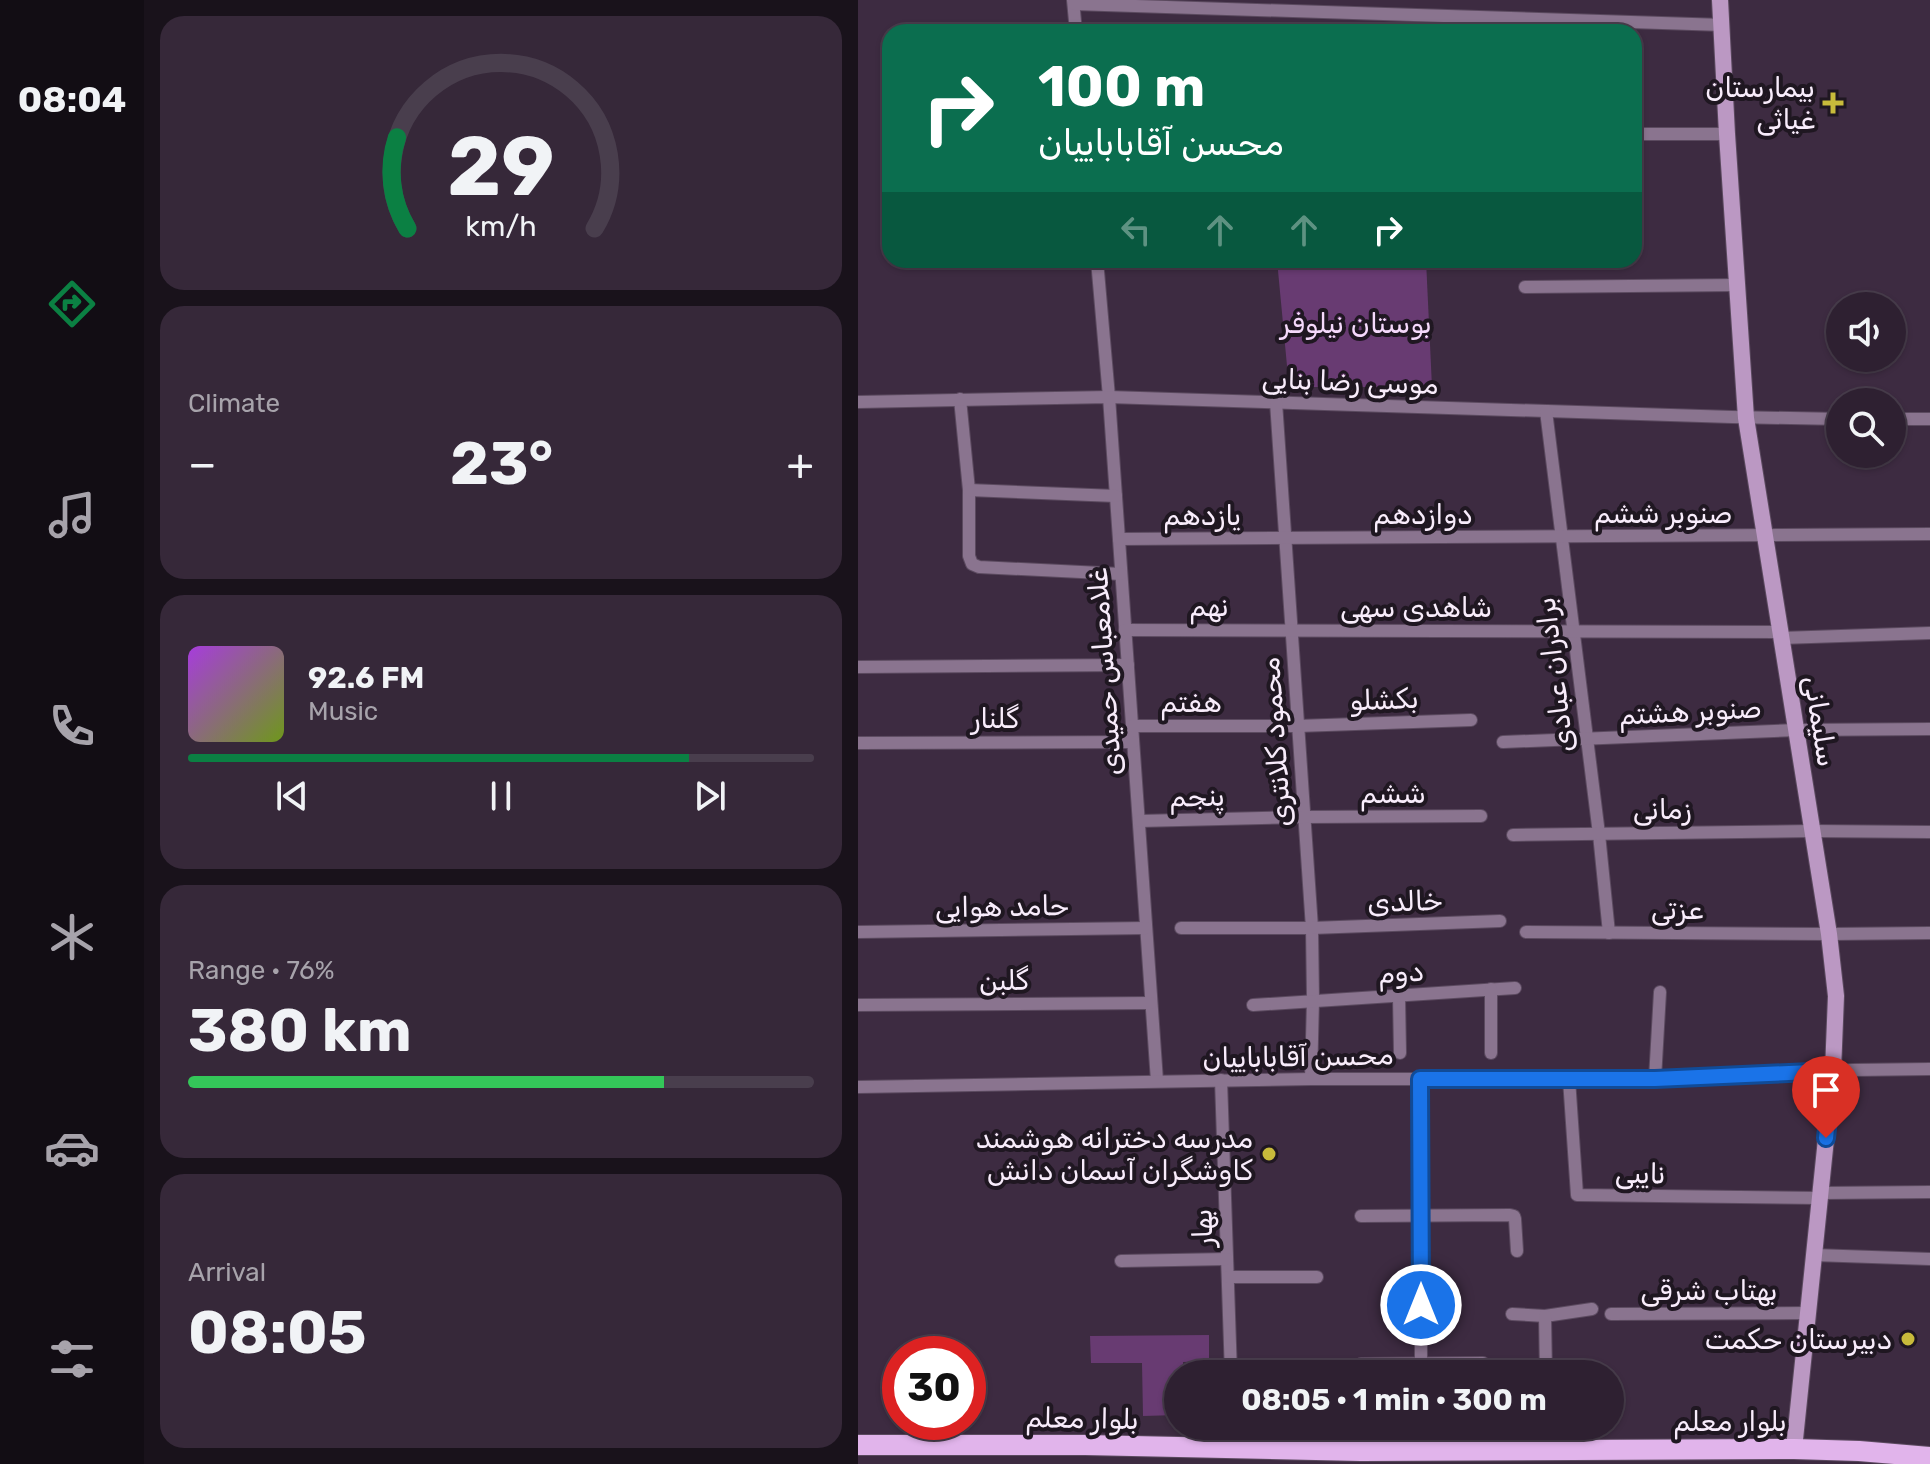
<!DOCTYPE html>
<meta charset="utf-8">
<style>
body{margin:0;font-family:Rubik,Cairo,sans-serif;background:#362839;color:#f1f3f6;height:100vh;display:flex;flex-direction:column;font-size:30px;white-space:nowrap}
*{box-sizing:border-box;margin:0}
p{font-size:26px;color:#a7a3ab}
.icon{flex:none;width:44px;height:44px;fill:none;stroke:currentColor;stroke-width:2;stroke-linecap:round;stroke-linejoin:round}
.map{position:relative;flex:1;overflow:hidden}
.side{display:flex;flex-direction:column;gap:16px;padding:16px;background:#19121b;width:714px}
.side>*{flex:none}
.top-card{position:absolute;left:24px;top:24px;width:760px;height:244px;border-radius:24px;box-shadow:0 2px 6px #0004,0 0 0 2px #493e4d;background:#0b6e4f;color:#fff;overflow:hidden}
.fabs{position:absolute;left:968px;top:292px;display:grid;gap:16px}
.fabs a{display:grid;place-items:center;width:80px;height:80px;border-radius:50%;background:#2e2031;box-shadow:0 2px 6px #0004,0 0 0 2px #493e4d;font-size:40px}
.speed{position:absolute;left:24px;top:1336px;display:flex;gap:16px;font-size:40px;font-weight:700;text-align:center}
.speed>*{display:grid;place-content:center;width:104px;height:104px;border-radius:50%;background:#2e2031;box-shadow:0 2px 6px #0004,0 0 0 2px #493e4d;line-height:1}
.speed .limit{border:12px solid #d22;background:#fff;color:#111}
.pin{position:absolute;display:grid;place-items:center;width:68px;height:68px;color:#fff;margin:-82px -34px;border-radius:50% 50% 50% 0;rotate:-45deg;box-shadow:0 0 8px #0007}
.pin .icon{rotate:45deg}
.me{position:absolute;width:88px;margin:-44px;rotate:0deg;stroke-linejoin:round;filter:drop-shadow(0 0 6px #0008)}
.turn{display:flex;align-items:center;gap:28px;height:168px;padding:0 24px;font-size:36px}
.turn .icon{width:104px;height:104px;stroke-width:2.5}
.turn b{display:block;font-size:56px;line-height:68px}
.lanes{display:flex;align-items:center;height:76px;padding:0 24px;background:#0003;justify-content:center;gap:40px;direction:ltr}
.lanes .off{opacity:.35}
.big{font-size:60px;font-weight:700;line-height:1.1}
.side .widget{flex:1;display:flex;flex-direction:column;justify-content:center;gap:12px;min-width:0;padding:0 28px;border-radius:24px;background:#362839}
.side .dial{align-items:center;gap:0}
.dial svg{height:208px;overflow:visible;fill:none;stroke:#493e4d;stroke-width:7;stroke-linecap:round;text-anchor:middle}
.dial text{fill:#f1f3f6;stroke:none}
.song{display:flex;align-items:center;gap:24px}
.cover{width:96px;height:96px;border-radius:12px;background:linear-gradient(135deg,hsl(280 70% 55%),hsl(80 70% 35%))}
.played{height:8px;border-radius:4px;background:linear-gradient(90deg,#0b8043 80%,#493e4d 80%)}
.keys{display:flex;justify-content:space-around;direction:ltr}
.heat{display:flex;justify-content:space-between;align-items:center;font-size:44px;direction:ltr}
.charge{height:12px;border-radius:6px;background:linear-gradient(90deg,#34c759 76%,#493e4d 0)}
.trip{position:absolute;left:306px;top:1360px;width:460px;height:80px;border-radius:40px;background:#2e2031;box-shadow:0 2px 6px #0004,0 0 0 2px #493e4d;font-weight:700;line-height:80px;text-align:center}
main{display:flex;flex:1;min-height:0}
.dock{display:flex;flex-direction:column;width:144px;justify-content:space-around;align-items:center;background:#120d14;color:#a7a3ab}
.dock .icon{width:56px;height:56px}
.dock .current{color:#0b8043}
.dock b{font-size:36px;color:#f1f3f6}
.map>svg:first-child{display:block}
.green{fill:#683b72}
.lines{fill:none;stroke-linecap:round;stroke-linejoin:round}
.minor-casing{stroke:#5b4a5f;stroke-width:14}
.secondary-casing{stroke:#5b4a5f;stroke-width:18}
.primary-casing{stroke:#5b4a5f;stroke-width:22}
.minor{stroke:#8a748f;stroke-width:12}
.secondary{stroke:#bb98c3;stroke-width:16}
.primary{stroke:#e1b4eb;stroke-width:20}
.route-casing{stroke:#114b97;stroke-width:20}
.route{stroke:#1a73e8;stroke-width:14}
.poi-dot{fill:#c8bb3b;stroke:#1f1721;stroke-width:3}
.labels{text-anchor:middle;stroke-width:8;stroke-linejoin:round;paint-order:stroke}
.poi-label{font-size:28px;fill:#f8ecfb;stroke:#1f1721;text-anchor:end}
.park-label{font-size:28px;fill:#f5d9fb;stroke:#1f1721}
.street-label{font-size:28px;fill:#f8ecfb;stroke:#1f1721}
</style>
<main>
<nav class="dock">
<b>08:04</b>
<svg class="icon current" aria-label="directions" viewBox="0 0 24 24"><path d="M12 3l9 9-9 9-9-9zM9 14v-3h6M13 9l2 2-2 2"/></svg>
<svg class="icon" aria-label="music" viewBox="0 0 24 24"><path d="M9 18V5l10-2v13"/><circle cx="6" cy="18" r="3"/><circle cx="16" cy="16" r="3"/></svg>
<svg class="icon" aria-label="phone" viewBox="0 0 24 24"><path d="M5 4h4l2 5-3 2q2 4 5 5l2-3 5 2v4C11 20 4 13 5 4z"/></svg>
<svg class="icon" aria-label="climate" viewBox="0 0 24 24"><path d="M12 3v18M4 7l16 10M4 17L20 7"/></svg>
<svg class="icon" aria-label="car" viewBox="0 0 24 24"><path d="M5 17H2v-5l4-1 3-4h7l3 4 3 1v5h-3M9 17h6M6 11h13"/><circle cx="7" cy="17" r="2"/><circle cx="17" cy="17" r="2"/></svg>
<svg class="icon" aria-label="filters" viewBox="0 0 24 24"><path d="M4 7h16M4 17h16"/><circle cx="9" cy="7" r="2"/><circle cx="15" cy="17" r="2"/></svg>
</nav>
<section class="side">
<div class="widget dial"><svg viewBox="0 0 100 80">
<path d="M14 69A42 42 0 1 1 86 69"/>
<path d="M14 69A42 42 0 0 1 10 34" stroke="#0b8043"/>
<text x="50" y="56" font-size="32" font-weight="700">29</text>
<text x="50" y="72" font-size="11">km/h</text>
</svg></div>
<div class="widget"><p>Climate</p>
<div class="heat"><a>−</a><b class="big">23°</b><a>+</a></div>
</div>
<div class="widget">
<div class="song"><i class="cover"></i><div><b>92.6 FM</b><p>Music</p></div></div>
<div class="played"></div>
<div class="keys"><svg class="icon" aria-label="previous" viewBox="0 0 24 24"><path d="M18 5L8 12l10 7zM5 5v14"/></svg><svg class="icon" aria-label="pause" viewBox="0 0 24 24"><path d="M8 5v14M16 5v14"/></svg><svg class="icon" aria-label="next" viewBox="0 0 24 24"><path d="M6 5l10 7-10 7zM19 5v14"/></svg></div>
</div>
<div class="widget"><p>Range · 76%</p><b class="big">380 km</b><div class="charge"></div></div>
<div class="widget"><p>Arrival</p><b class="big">08:05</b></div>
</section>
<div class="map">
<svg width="1072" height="1464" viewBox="0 0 1072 1464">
<rect width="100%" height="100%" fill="#3d2b41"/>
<!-- green -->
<g class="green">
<path d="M419 260H568L574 387H431Z"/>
<path d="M351 1335V1361L325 1362V1374H320V1415L285 1416 284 1363H233L232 1336Z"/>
</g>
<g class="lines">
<!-- minor casing -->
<g class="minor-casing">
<g id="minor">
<path d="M215 0 218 32"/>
<path d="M216 4 865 25"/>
<path d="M776 134H869"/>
<path d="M239 260 251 397 299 1081"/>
<path d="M667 287 879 285"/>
<path d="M102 399 111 490V556L114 564 121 567 263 574"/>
<path d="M0 402 251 397 874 417 982 419"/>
<path d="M418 402 454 928 455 1000 453 1079"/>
<path d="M688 411 741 834 751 933"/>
<path d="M1034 419H1072"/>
<path d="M111 490 258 496"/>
<path d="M261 539 1072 534"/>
<path d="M267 630 922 632"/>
<path d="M923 638 1072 633"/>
<path d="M0 667 270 665"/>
<path d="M274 726H440L613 720"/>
<path d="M645 742 938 730 1072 729"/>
<path d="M0 743 275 742"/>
<path d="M281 821 446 817 623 816"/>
<path d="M655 835 954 831 1072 832"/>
<path d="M323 928H454L642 921"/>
<path d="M0 932 288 928"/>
<path d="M668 932 971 934 1072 933"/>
<path d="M541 997 542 1053"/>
<path d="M0 1005 293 1003"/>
<path d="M395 1005 657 988"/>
<path d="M633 1053V989"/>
<path d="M562 1079 563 1364"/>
<path d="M711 1079 719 1195 962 1198"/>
<path d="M797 1079 802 992"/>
<path d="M363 1080 373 1374"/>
<path d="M0 1087 453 1079H797L994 1070 1072 1069"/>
<path d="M962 1193 1072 1192"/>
<path d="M503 1216 652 1215 656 1216 657 1219 659 1251"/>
<path d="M956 1255 1072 1259"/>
<path d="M263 1261 369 1259"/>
<path d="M370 1277H459"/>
<path d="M654 1314 687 1316 734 1309"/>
<path d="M753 1314 950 1313"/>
<path d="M687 1316 688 1374"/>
<path d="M503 1364 625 1363"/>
<path d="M375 1426 376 1448"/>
<path d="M690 1426V1450"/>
</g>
</g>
<!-- secondary casing -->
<g class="secondary-casing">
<path id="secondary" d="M862 0 869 134 888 418 971 934 978 996 975 1071 936 1449"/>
</g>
<!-- primary casing -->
<g class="primary-casing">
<path id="primary" d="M0 1445H227L503 1451 936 1449 1001 1451 1072 1457"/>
</g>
<!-- minor -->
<use href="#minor" class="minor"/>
<!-- secondary -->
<use href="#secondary" class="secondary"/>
<!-- primary -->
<use href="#primary" class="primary"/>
</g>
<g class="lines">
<!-- route casing -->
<g class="route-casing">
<path id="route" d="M563 1305 562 1079H797L975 1071 968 1138"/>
</g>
<!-- route -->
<use href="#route" class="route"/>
</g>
<!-- markers -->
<g class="poi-dot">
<path d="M971 91h8v8h8v8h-8v8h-8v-8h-8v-8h8z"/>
<circle cx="411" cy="1154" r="8"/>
<circle cx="1050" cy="1339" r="8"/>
</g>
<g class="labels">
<!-- poi labels -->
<g class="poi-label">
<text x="957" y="97">بیمارستان<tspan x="957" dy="32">غیاثی</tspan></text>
<text x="395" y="1148">مدرسه دخترانه هوشمند<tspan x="395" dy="32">کاوشگران آسمان دانش</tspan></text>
<text x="1034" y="1349">دبیرستان حکمت</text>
</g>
<!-- park labels -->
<g class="park-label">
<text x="498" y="333">بوستان نیلوفر</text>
</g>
<!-- street labels -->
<g class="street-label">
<text transform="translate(492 381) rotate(2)" y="10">موسی رضا بنایی</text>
<text x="805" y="523">صنوبر ششم</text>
<text x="565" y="524">دوازدهم</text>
<text x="344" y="525">یازدهم</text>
<text x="351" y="616">نهم</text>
<text x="558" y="617">شاهدی سهی</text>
<text transform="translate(246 672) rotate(-94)" y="10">غلامعباس حمیدی</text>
<text transform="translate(696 675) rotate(-97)" y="10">برادران عبادی</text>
<text transform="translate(526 699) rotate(-2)" y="10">بکشلو</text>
<text x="333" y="712">هفتم</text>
<text transform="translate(832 711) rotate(-3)" y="10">صنوبر هشتم</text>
<text x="137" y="728">گلنار</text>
<text transform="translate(963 721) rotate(81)" y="10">سلیمانی</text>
<text transform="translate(417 742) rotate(-94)" y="10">محمود کلانتری</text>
<text x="535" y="803">ششم</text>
<text transform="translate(339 796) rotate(-1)" y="10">پنجم</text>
<text transform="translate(804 809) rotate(-1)" y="10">زمانی</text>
<text transform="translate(547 901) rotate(-2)" y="10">خالدی</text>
<text transform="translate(144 906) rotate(-1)" y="10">حامد هوایی</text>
<text x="819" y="919">عزتی</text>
<text transform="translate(543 972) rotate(-3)" y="10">دوم</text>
<text transform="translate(146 980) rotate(-1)" y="10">گلبن</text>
<text transform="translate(440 1056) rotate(-1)" y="10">محسن آقاباباییان</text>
<text transform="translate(782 1173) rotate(1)" y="10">نایبی</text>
<text transform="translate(344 1228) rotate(-92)" y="10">بهار</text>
<text x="851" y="1300">بهتاب شرقی</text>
<text transform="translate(224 1418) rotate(1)" y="10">بلوار معلم</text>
<text x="872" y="1431">بلوار معلم</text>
</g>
</g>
</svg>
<div class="fabs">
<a><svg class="icon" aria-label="sound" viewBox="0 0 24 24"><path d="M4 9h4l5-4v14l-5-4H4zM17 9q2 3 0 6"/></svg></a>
<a><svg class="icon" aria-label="search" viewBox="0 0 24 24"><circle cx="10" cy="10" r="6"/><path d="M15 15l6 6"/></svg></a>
</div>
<div class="speed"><div class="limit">30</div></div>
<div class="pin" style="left:968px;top:1138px;background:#d93025"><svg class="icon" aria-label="arrive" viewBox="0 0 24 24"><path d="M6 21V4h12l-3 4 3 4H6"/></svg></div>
<svg class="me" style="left:563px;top:1305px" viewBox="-20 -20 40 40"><circle r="17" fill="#1a73e8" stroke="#fff" stroke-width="3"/><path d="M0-11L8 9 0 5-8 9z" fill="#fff"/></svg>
<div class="trip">08:05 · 1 min · 300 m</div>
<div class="top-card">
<div class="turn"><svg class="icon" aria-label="right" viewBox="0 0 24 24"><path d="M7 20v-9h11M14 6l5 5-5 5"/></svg><div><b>100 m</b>محسن آقاباباییان</div></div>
<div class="lanes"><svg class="icon off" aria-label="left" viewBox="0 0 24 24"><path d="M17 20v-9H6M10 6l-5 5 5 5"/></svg><svg class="icon off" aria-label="ahead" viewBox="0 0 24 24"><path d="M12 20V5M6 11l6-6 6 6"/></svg><svg class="icon off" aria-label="ahead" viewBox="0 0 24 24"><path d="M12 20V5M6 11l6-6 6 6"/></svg><svg class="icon" aria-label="right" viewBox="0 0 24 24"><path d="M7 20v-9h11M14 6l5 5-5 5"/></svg></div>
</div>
</div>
</main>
